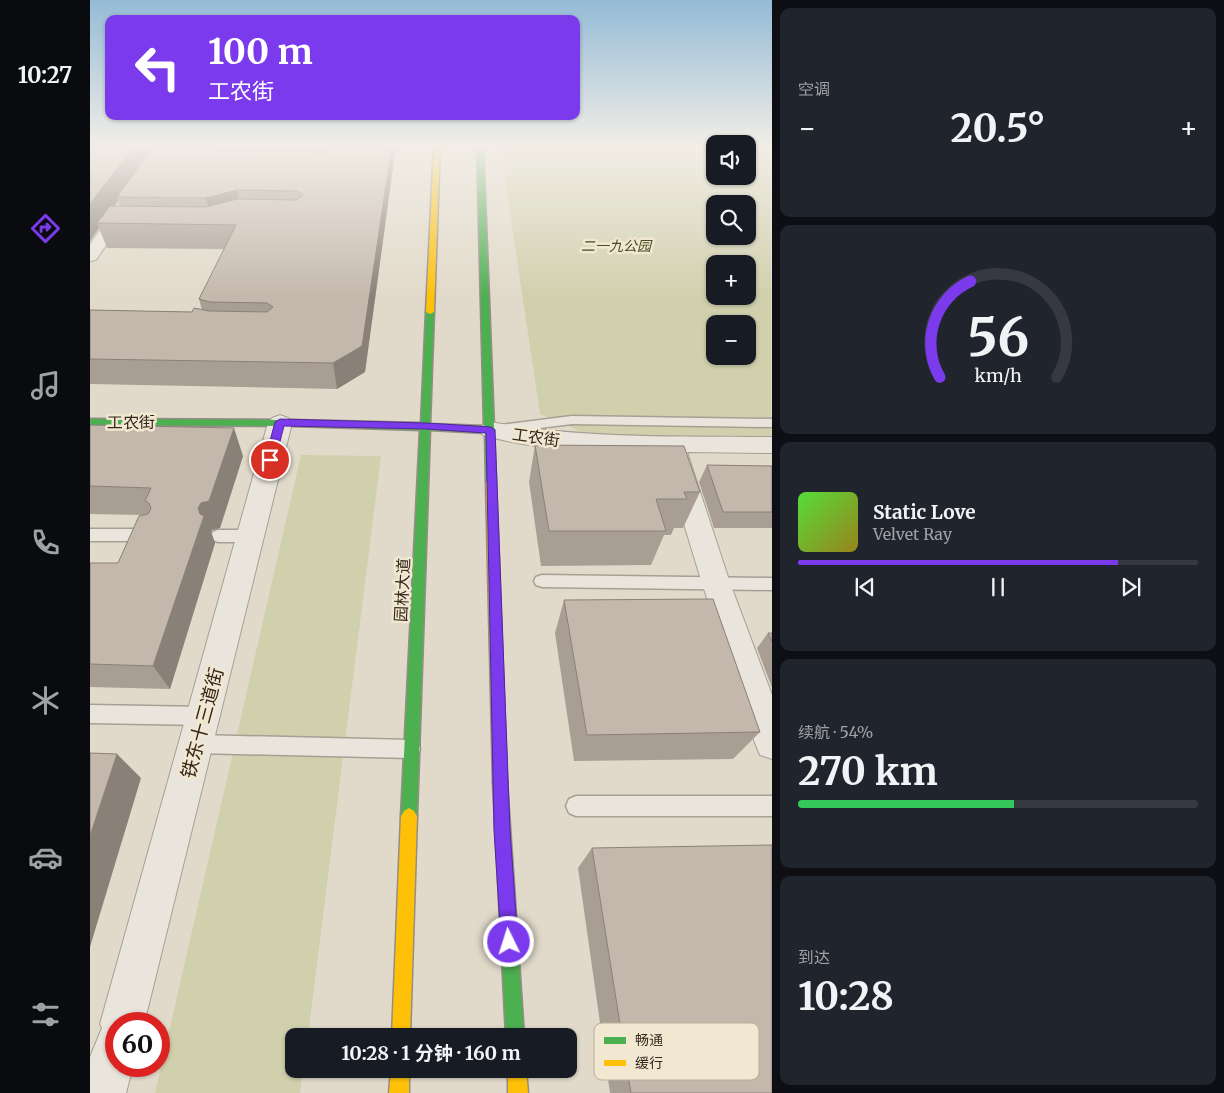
<!DOCTYPE html>
<html lang="zh">
<meta charset="utf-8">
<style>
body{margin:0;font-family:Merriweather,"Noto Sans SC",serif;background:#20242c;color:#f1f3f6;height:100vh;display:flex;flex-direction:column;font-size:19px;white-space:nowrap}
*{box-sizing:border-box;margin:0}
p{font-size:16px;color:#9ea1a6}
.icon{flex:none;width:28px;height:28px;fill:none;stroke:currentColor;stroke-width:2;stroke-linecap:round;stroke-linejoin:round}
.map{position:relative;flex:1;overflow:hidden}
.drawer{display:flex;flex-direction:column;gap:8px;padding:8px;background:#0d0f14;width:452px}
.drawer>*{flex:none}
.banner{position:absolute;left:15px;top:15px;width:475px;height:105px;border-radius:10px;box-shadow:0 1px 4px #0004;background:#7c3aed;color:#fff;overflow:hidden}
.buttons{position:absolute;left:616px;top:135px;display:grid;gap:10px}
.buttons a{display:grid;place-items:center;width:50px;height:50px;border-radius:10px;background:#171b24;box-shadow:0 1px 4px #0004;font-size:25px}
.speed{position:absolute;left:15px;top:1012px;display:flex;gap:10px;font-size:25px;font-weight:700;text-align:center}
.speed>*{display:grid;place-content:center;width:65px;height:65px;border-radius:50%;background:#171b24;box-shadow:0 1px 4px #0004;line-height:1}
.speed .limit{border:8px solid #d22;background:#fff;color:#111}
.pin{position:absolute;display:grid;place-items:center;width:42px;height:42px;color:#fff;margin:-21px;border:2px solid #fff;border-radius:50%;box-shadow:0 1px 5px #0007}
.me{position:absolute;width:55px;margin:-28px;rotate:356deg;stroke-linejoin:round;filter:drop-shadow(0 0 4px #0008)}
.turn{display:flex;align-items:center;gap:18px;height:105px;padding:0 20px;font-size:22px}
.turn .icon{width:65px;height:65px;stroke-width:2.5}
.turn b{display:block;font-size:35px;line-height:42px}
.big{font-size:38px;font-weight:700;line-height:1.1}
.drawer .widget{flex:1;display:flex;flex-direction:column;justify-content:center;gap:8px;min-width:0;padding:0 18px;border-radius:10px;background:#20242c}
.drawer .dial{align-items:center;gap:0}
.dial svg{height:130px;overflow:visible;fill:none;stroke:#363941;stroke-width:7;stroke-linecap:round;text-anchor:middle}
.dial text{fill:#f1f3f6;stroke:none}
.song{display:flex;align-items:center;gap:15px}
.cover{width:60px;height:60px;border-radius:8px;background:linear-gradient(135deg,hsl(110 70% 55%),hsl(50 70% 35%))}
.played{height:5px;border-radius:2px;background:linear-gradient(90deg,#7c3aed 80%,#363941 80%)}
.keys{display:flex;justify-content:space-around;direction:ltr}
.heat{display:flex;justify-content:space-between;align-items:center;font-size:28px;direction:ltr}
.charge{height:8px;border-radius:4px;background:linear-gradient(90deg,#34c759 54%,#363941 0)}
.trip{position:absolute;left:195px;top:1028px;width:292px;height:50px;border-radius:10px;background:#171b24;box-shadow:0 1px 4px #0004;font-weight:700;line-height:50px;text-align:center}
main{display:flex;flex:1;min-height:0}
.dock{display:flex;flex-direction:column;width:90px;justify-content:space-around;align-items:center;background:#090b0e;color:#9ea1a6}
.dock .icon{width:35px;height:35px}
.dock .current{color:#7c3aed}
.dock b{font-size:22px;color:#f1f3f6}
.map>svg:first-child{display:block}
.green{fill:#d0d0ad;fill-rule:evenodd}
.lines{fill:none;stroke-linecap:round;stroke-linejoin:round}
.lane-casing{stroke:#a69f94;stroke-width:3}
.street-casing{stroke:#a69f94;stroke-width:2}
.fast-casing{stroke:#958e84;stroke-width:3}
.slow-casing{stroke:#958e84;stroke-width:3}
.lane{fill:#eae5dc;fill-rule:evenodd}
.street{fill:#eae5dc;fill-rule:evenodd}
.fast{fill:#4caf50;fill-rule:evenodd}
.slow{fill:#ffc107;fill-rule:evenodd}
.wall{fill:#a99e94;fill-rule:evenodd}
.shaded-wall{fill:#898178}
.building{fill:#c4b8ac;stroke:#898178}
.route{fill:#7c3aed;stroke:#51269a}
.labels{text-anchor:middle;stroke-width:5;stroke-linejoin:round;paint-order:stroke}
.far-park-label{font-size:14px;font-style:italic;fill:#454e25;stroke:#f2e7d0}
.street-label{font-size:16px;fill:#33271d;stroke:#f2e7d0}
.near-street-label{font-size:19px;fill:#33271d;stroke:#f2e7d0}
.key{fill:#f2e7d0;stroke:#b9ad9a;stroke-width:1}
.key-label{font-size:14px;fill:#33271d}
</style>
<main>
<nav class="dock">
<b>10:27</b>
<svg class="icon current" aria-label="directions" viewBox="0 0 24 24"><path d="M12 3l9 9-9 9-9-9zM9 14v-3h6M13 9l2 2-2 2"/></svg>
<svg class="icon" aria-label="music" viewBox="0 0 24 24"><path d="M9 18V5l10-2v13"/><circle cx="6" cy="18" r="3"/><circle cx="16" cy="16" r="3"/></svg>
<svg class="icon" aria-label="phone" viewBox="0 0 24 24"><path d="M5 4h4l2 5-3 2q2 4 5 5l2-3 5 2v4C11 20 4 13 5 4z"/></svg>
<svg class="icon" aria-label="climate" viewBox="0 0 24 24"><path d="M12 3v18M4 7l16 10M4 17L20 7"/></svg>
<svg class="icon" aria-label="car" viewBox="0 0 24 24"><path d="M5 17H2v-5l4-1 3-4h7l3 4 3 1v5h-3M9 17h6M6 11h13"/><circle cx="7" cy="17" r="2"/><circle cx="17" cy="17" r="2"/></svg>
<svg class="icon" aria-label="filters" viewBox="0 0 24 24"><path d="M4 7h16M4 17h16"/><circle cx="9" cy="7" r="2"/><circle cx="15" cy="17" r="2"/></svg>
</nav>
<div class="map">
<svg width="682" height="1093" viewBox="0 0 682 1093">
<rect width="100%" height="100%" fill="#e1daca"/>
<!-- green -->
<g class="green">
<path d="M410 145H625V176H658V145H681V438L496 434 450 414ZM625 204H658V236H625ZM625 264H658V296H625ZM625 324H658V356H625Z"/>
<path d="M211 455 291 456 218 1036H204V1069H213L210 1093H65Z"/>
</g>
<g class="lines">
<!-- lane casing -->
<g class="lane-casing">
<g id="lane">
<path d="M482 416 682 419V427L482 424 410 433 404 429 410 425Z"/>
<path d="M0 529H61L66 531 68 535 66 539 61 541H0Z"/>
<path d="M128 530H161L166 532 168 536 166 540 161 542H128L123 540 121 536 123 532Z"/>
<path d="M452 575 682 578V590L452 587 446 585 444 581 446 577Z"/>
<path d="M0 705 114 707 120 710 123 716 120 722 114 725 0 723Z"/>
<path d="M107 735 321 740 328 742 330 749 328 756 321 758 107 753 100 750 98 744 100 738Z"/>
<path d="M486 796H682V816H486L479 813 476 806 479 799Z"/>
</g>
</g>
<!-- street casing -->
<g class="street-casing">
<g id="street">
<path d="M71 145H84L6 260 0 261V244Z"/>
<path d="M190 415 198 418 202 423 54 1024H26V1066H43L36 1093H0V1057L12 1028 10 1024 178 423 182 418Z"/>
<path d="M401 422C494 439 588 436 682 437V453L597 452 640 583 682 695V759L670 755 665 743 612 583 572 452C512 451 451 452 393 435L389 430 393 425Z"/>
</g>
</g>
<!-- fast casing -->
<g class="fast-casing">
<g id="fast">
<path d="M387 145H393L404 428 406 430 404 432 406 482 401 486 396 482 395 433 340 430 327 816 324 821 319 824 314 821 311 816 330 430 201 426 0 425V419L201 420 331 423 336 312 340 310 344 312 340 424 394 426Z"/>
<path d="M410 775 415 777 417 782 434 1036H416L403 782 405 777Z"/>
</g>
</g>
<!-- slow casing -->
<g class="slow-casing">
<g id="slow">
<path d="M344 145H350L344 312 340 314 336 312Z"/>
<path d="M401 478 406 482 417 782 415 787 410 789 405 787 403 782 396 482Z"/>
<path d="M319 808 324 811 327 816 320 1036H302L311 816 314 811Z"/>
<path d="M301 1069H319V1093H299Z"/>
<path d="M418 1069H436L438 1093H418Z"/>
</g>
</g>
<!-- lane -->
<use href="#lane" class="lane"/>
<!-- street -->
<use href="#street" class="street"/>
<!-- fast -->
<use href="#fast" class="fast"/>
<!-- slow -->
<use href="#slow" class="slow"/>
</g>
<!-- wall -->
<g class="wall">
<path d="M0 145H68L67 147H71L70 145H306L275 372 247 389 0 384V310L102 312 112 310 109 299 134 249 17 248 9 228 0 241ZM28 201 30 206H25Z"/>
<path d="M0 425 153 456 130 528 122 530 121 532 125 543 80 689 0 687V563H28L53 515 0 514Z"/>
<path d="M445 445 610 492 593 528H584L581 535H574L561 565 451 566 439 482Z"/>
<path d="M617 465 682 466V528H624L609 482Z"/>
<path d="M474 600 670 732 643 759 484 761 465 633Z"/>
<path d="M678 633H682V688L667 648Z"/>
<path d="M502 848 682 1093H520L488 868Z"/>
</g>
<!-- shaded-wall -->
<g class="shaded-wall">
<path d="M45 145H68L32 197H27L28 201 12 223H7L9 228 0 241V204Z"/>
<path d="M302 145H306L275 372 247 389 243 363Z"/>
<path d="M147 190 152 213 122 221 116 198Z"/>
<path d="M144 428 153 456 130 528 122 530 121 532 125 543 80 689 63 666 108 508Z"/>
<path d="M27 754 51 778 0 947V836Z"/>
</g>
<!-- building -->
<g class="building">
<path d="M0 145H45L0 204Z"/>
<path d="M239 145H302L272 346 243 363 0 359V310L102 312 104 308 119 311 177 312 183 307 177 303 120 302 109 299 146 225 7 223 20 206 116 207 147 199 207 200 213 195 207 191 147 190 116 198 27 197 63 147 236 152 242 147Z"/>
<path d="M0 425 144 428 119 501 111 503 108 508 110 514 114 516 63 666 0 664V563H28L49 516 58 514 61 509 59 503 55 501 61 488 0 486Z"/>
<path d="M445 445 594 446 610 492H594L597 499H566L576 531H459Z"/>
<path d="M617 465 682 466V512H633Z"/>
<path d="M623 599 670 732 497 735 474 600Z"/>
<path d="M678 633H682V642Z"/>
<path d="M0 753 27 754 0 836Z"/>
<path d="M682 845V1093H541L502 848Z"/>
</g>
<!-- sky -->
<linearGradient id="sky" x2="0" y2="1"><stop stop-color="#94bbd6"/><stop offset="0.49" stop-color="#f2eee7"/><stop offset="1" stop-color="#f2eee7" stop-opacity="0"/></linearGradient>
<rect width="682" height="298" fill="url(#sky)"/>
<!-- route -->
<path class="route" d="M190 419 336 423 401 427 405 430 420 830 428 942 425 948 419 951 413 948 411 942 404 830 396 433 336 429 194 426 185 460 180 464 175 460 185 422Z"/>
<g class="labels">
<!-- far-park labels -->
<g class="far-park-label">
<text x="526" y="251">二一九公园</text>
</g>
<!-- street labels -->
<g class="street-label">
<text x="41" y="428">工农街</text>
<text transform="translate(446 437) rotate(8)" y="6">工农街</text>
<text transform="translate(312 590) rotate(-87)" y="6">园林大道</text>
</g>
<!-- near-street labels -->
<g class="near-street-label">
<text transform="translate(112 723) rotate(-75)" y="7">铁东十三道街</text>
</g>
</g>
<!-- legend -->
<rect x="504" y="1023" width="165" height="57" rx="8" class="key"/>
<rect x="514" y="1037" width="22" height="7" fill="#4caf50"/>
<rect x="514" y="1060" width="22" height="6" fill="#ffc107"/>
<g class="key-label">
<text x="545" y="1045">畅通</text>
<text x="545" y="1068">缓行</text>
</g>
</svg>
<div class="buttons">
<a><svg class="icon" aria-label="sound" viewBox="0 0 24 24"><path d="M4 9h4l5-4v14l-5-4H4zM17 9q2 3 0 6"/></svg></a>
<a><svg class="icon" aria-label="search" viewBox="0 0 24 24"><circle cx="10" cy="10" r="6"/><path d="M15 15l6 6"/></svg></a>
<a>+</a>
<a>−</a>
</div>
<div class="speed"><div class="limit">60</div></div>
<div class="pin" style="left:180px;top:460px;background:#d93025"><svg class="icon" aria-label="arrive" viewBox="0 0 24 24"><path d="M6 21V4h12l-3 4 3 4H6"/></svg></div>
<svg class="me" style="left:419px;top:942px" viewBox="-20 -20 40 40"><circle r="17" fill="#7c3aed" stroke="#fff" stroke-width="3"/><path d="M0-11L8 9 0 5-8 9z" fill="#fff"/></svg>
<div class="trip">10:28 · 1 分钟 · 160 m</div>
<div class="banner">
<div class="turn"><svg class="icon" aria-label="left" viewBox="0 0 24 24"><path d="M17 20v-9H6M10 6l-5 5 5 5"/></svg><div><b>100 m</b>工农街</div></div>
</div>
</div>
<section class="drawer">
<div class="widget"><p>空调</p>
<div class="heat"><a>−</a><b class="big">20.5°</b><a>+</a></div>
</div>
<div class="widget dial"><svg viewBox="0 0 100 80">
<path d="M14 69A42 42 0 1 1 86 69"/>
<path d="M14 69A42 42 0 0 1 33 10" stroke="#7c3aed"/>
<text x="50" y="56" font-size="32" font-weight="700">56</text>
<text x="50" y="72" font-size="11">km/h</text>
</svg></div>
<div class="widget">
<div class="song"><i class="cover"></i><div><b>Static Love</b><p>Velvet Ray</p></div></div>
<div class="played"></div>
<div class="keys"><svg class="icon" aria-label="previous" viewBox="0 0 24 24"><path d="M18 5L8 12l10 7zM5 5v14"/></svg><svg class="icon" aria-label="pause" viewBox="0 0 24 24"><path d="M8 5v14M16 5v14"/></svg><svg class="icon" aria-label="next" viewBox="0 0 24 24"><path d="M6 5l10 7-10 7zM19 5v14"/></svg></div>
</div>
<div class="widget"><p>续航 · 54%</p><b class="big">270 km</b><div class="charge"></div></div>
<div class="widget"><p>到达</p><b class="big">10:28</b></div>
</section>
</main>
